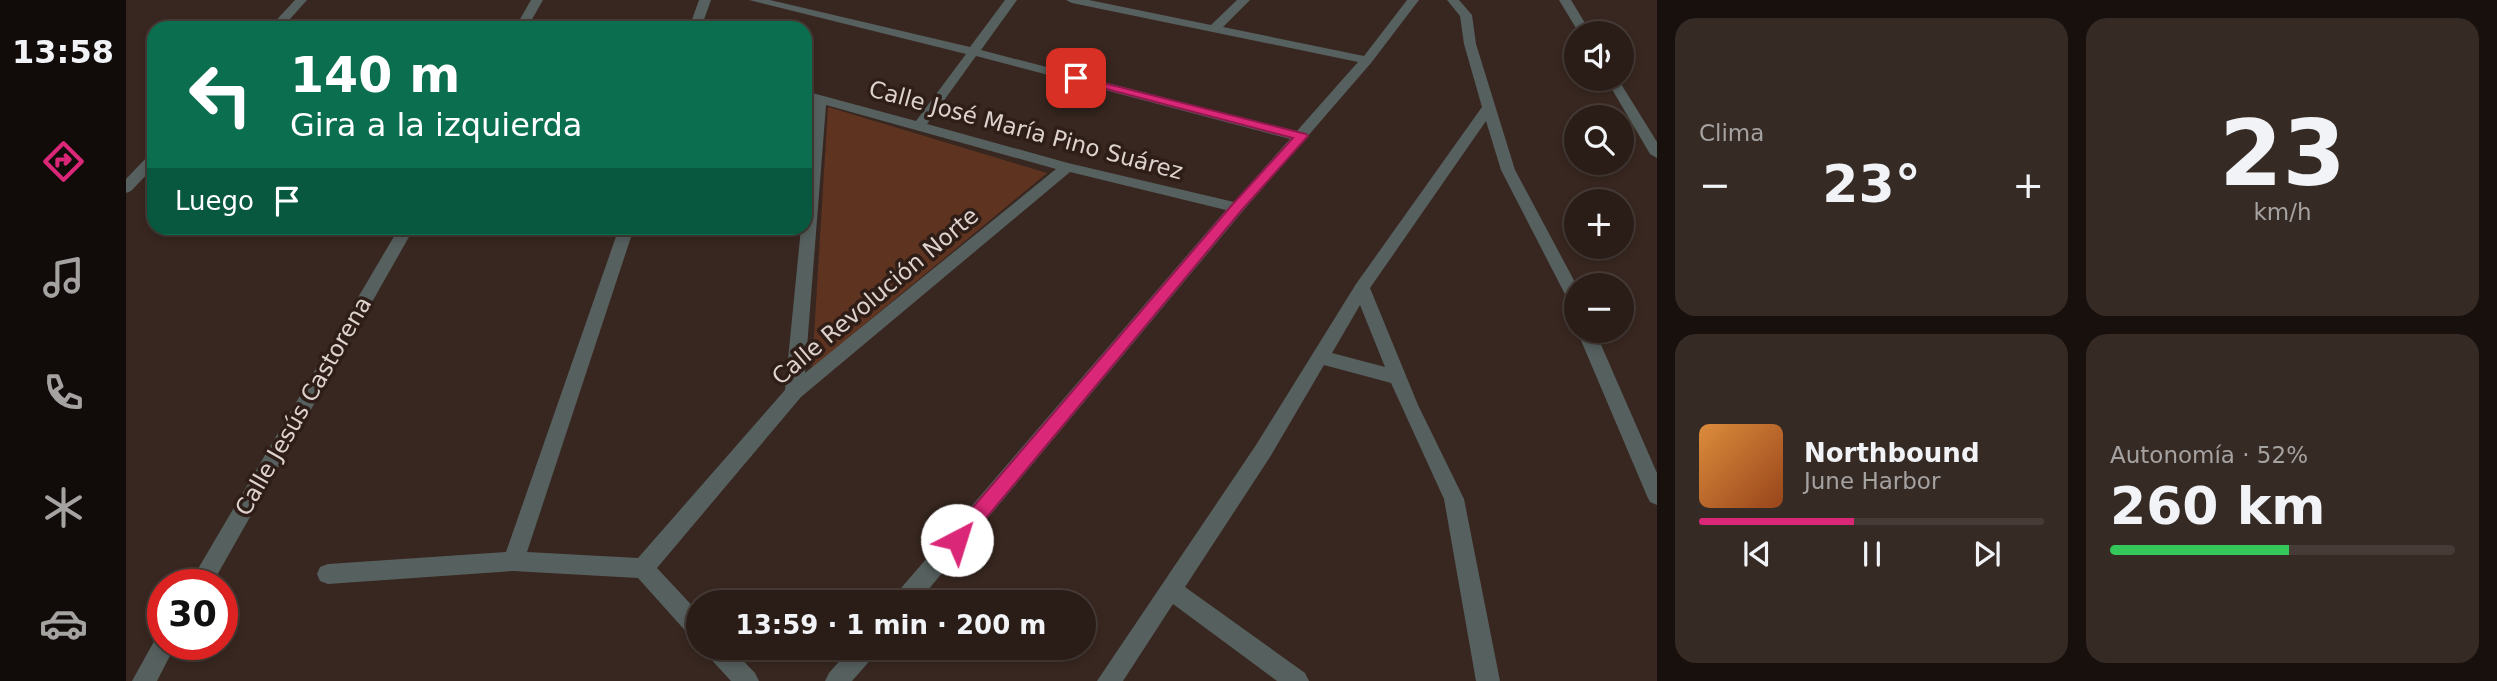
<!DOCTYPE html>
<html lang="es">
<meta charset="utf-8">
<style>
body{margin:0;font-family:"DejaVu Sans",sans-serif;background:#362a25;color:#f1f3f6;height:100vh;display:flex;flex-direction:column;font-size:26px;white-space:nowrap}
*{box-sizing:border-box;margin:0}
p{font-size:23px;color:#a5a2a2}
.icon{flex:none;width:38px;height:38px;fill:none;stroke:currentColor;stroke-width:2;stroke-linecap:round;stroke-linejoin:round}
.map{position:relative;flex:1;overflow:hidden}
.drawer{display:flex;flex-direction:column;gap:18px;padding:18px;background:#17100d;width:840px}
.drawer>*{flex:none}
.banner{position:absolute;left:21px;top:21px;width:665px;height:214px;border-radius:21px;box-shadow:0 4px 10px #0003,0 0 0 2px #463b37;background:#0b6e4f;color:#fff;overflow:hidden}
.buttons{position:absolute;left:1438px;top:21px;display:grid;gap:14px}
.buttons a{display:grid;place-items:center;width:70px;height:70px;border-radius:50%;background:#2a1d18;box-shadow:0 4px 10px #0003,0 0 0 2px #463b37;font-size:35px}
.speed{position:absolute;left:21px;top:569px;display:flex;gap:14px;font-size:35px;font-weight:700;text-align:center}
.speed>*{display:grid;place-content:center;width:91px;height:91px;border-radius:50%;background:#2a1d18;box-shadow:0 4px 10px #0003,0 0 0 2px #463b37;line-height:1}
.speed .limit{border:10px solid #d22;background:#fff;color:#111}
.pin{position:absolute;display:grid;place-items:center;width:60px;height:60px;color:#fff;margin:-30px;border-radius:14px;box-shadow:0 4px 10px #0006}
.me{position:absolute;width:77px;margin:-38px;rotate:40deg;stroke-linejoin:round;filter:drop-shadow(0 0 5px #0008)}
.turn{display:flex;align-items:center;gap:24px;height:147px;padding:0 28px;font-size:32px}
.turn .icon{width:91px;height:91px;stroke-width:2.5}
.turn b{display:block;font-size:49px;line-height:60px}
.then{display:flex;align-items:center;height:66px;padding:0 28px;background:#0003;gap:14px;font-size:26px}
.big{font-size:52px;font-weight:700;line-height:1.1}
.drawer .tile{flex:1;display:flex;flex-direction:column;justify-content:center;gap:10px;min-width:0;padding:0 24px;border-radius:21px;background:#362a25}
.drawer .dial{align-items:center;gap:0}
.dial b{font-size:91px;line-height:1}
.song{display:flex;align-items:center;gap:21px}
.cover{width:84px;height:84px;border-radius:10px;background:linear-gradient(135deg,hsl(30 70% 55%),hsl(20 70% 35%))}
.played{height:7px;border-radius:4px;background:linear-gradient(90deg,#db2777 45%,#463b37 45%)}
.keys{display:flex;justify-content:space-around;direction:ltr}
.heat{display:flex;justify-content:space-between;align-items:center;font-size:38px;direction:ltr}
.charge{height:10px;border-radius:5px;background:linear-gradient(90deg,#34c759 52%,#463b37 0)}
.drawer .tiles{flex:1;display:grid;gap:18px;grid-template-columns:repeat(2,1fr)}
.trip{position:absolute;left:560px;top:590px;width:410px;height:70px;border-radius:35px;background:#2a1d18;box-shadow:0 4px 10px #0003,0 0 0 2px #463b37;font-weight:700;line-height:70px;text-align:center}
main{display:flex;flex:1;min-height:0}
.dock{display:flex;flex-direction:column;width:126px;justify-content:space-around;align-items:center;background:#110c0a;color:#a5a2a2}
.dock .icon{width:49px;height:49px}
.dock .current{color:#db2777}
.dock b{font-size:32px;color:#f1f3f6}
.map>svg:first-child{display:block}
.green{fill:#5e3320}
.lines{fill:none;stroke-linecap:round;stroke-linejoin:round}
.minor{fill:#56605f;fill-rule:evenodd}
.route{fill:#db2777;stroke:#8e194d;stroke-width:2}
.labels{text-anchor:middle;stroke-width:7;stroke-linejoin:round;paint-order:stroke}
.street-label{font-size:23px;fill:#ddd2cd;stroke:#2e1e17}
</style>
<main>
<nav class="dock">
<b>13:58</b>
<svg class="icon current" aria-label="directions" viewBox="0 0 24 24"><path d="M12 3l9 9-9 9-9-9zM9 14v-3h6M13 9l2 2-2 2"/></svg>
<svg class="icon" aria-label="music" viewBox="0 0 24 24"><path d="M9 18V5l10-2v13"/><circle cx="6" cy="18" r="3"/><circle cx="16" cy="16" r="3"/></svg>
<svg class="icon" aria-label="phone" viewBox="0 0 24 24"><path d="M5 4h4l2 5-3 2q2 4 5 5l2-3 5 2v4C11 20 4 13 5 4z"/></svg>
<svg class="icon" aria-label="climate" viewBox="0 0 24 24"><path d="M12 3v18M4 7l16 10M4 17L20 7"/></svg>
<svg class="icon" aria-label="car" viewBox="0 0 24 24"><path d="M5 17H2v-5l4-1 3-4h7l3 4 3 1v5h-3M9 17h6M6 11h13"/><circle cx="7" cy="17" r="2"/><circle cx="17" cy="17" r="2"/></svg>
</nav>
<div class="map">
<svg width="1531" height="681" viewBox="0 0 1531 681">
<rect width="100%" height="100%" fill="#382720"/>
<!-- green -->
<path class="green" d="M702 107 921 173 686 368Z"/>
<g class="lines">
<!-- minor -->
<g class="minor">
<path d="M169 0H181L156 28H143Z"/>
<path d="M405 0H417L401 28H389Z"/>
<path d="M573 0H585L575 28H563Z"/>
<path d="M623 0H644L844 47 879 0H891L855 50 1170 132 1232 62 946 3 940 0H963L1085 25 1111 0H1124L1097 27 1238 56 1281 0H1293L1245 63 1116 212 792 602H767L770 594 1100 210 944 172 675 397 531 568 572 612V639L564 636 512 578 387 571 202 584 194 581 191 574 194 567 202 564 380 552 493 228H508L401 552 512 558 659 390 675 228H679V185L687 101 679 99V91L790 121 840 54ZM850 56 1164 139 1108 202 942 163 801 124ZM700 105 930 169 679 373Z"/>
<path d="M1321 0H1333L1346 15 1350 44 1389 170 1451 286V308L1443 302 1375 170 1360 121 1244 288 1292 405 1338 499 1374 681H1350L1318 499 1265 383 1198 365 1144 457 1059 587 1179 673 1183 681H1151L1047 604 997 681H971L1130 445 1230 284 1356 107 1338 44 1334 16ZM1234 305 1259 367 1206 353Z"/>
<path d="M1433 0H1445L1465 33H1453Z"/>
<path d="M1480 79H1492L1531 142V158L1524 154Z"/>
<path d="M28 154V167L5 191 0 193V179L23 155Z"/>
<path d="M273 228H288L86 584H63Z"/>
<path d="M1451 331H1469L1531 473V505L1524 502 1521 496Z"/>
<path d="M37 634V644H50L31 681H6L31 636Z"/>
<path d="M579 648H605L629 673 633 681H605L582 656Z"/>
<path d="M725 648H751L748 656 726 681H699L703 673Z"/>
</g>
</g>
<!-- route -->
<path class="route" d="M946 75 1180 134 1182 136 1115 211 837 546 831 548 824 546 821 540 824 534 1106 205 1167 138 946 80Z"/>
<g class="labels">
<!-- street labels -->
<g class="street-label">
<text transform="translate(900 130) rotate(15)" y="8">Calle José María Pino Suárez</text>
<text transform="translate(749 296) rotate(-40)" y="8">Calle Revolución Norte</text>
<text transform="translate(177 406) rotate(-60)" y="8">Calle Jesús Castorena</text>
</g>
</g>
</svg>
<div class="buttons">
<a><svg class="icon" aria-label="sound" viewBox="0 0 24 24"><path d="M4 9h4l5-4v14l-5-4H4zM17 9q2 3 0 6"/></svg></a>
<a><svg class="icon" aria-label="search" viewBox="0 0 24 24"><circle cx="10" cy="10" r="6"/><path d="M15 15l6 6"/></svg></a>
<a>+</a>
<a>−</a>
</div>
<div class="speed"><div class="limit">30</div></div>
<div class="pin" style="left:950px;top:78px;background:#d93025"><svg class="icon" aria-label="arrive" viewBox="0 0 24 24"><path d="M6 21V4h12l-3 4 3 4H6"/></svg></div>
<svg class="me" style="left:831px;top:540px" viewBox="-20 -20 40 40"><circle r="19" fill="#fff"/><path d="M0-13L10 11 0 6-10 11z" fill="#db2777"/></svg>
<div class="trip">13:59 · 1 min · 200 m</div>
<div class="banner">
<div class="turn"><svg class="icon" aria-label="left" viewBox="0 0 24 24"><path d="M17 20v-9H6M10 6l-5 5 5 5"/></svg><div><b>140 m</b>Gira a la izquierda</div></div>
<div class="then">Luego<svg class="icon" aria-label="arrive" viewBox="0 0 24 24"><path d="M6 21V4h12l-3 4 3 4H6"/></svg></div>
</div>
</div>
<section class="drawer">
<div class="tiles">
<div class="tile"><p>Clima</p>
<div class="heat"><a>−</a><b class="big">23°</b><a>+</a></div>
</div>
<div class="tile dial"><b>23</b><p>km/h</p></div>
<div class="tile">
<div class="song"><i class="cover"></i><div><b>Northbound</b><p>June Harbor</p></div></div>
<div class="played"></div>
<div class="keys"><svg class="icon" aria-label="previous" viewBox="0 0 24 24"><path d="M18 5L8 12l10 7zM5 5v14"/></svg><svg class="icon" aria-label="pause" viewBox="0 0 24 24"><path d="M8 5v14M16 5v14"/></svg><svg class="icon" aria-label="next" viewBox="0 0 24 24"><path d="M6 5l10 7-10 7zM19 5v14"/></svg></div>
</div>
<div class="tile"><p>Autonomía · 52%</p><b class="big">260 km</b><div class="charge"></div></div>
</div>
</section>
</main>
